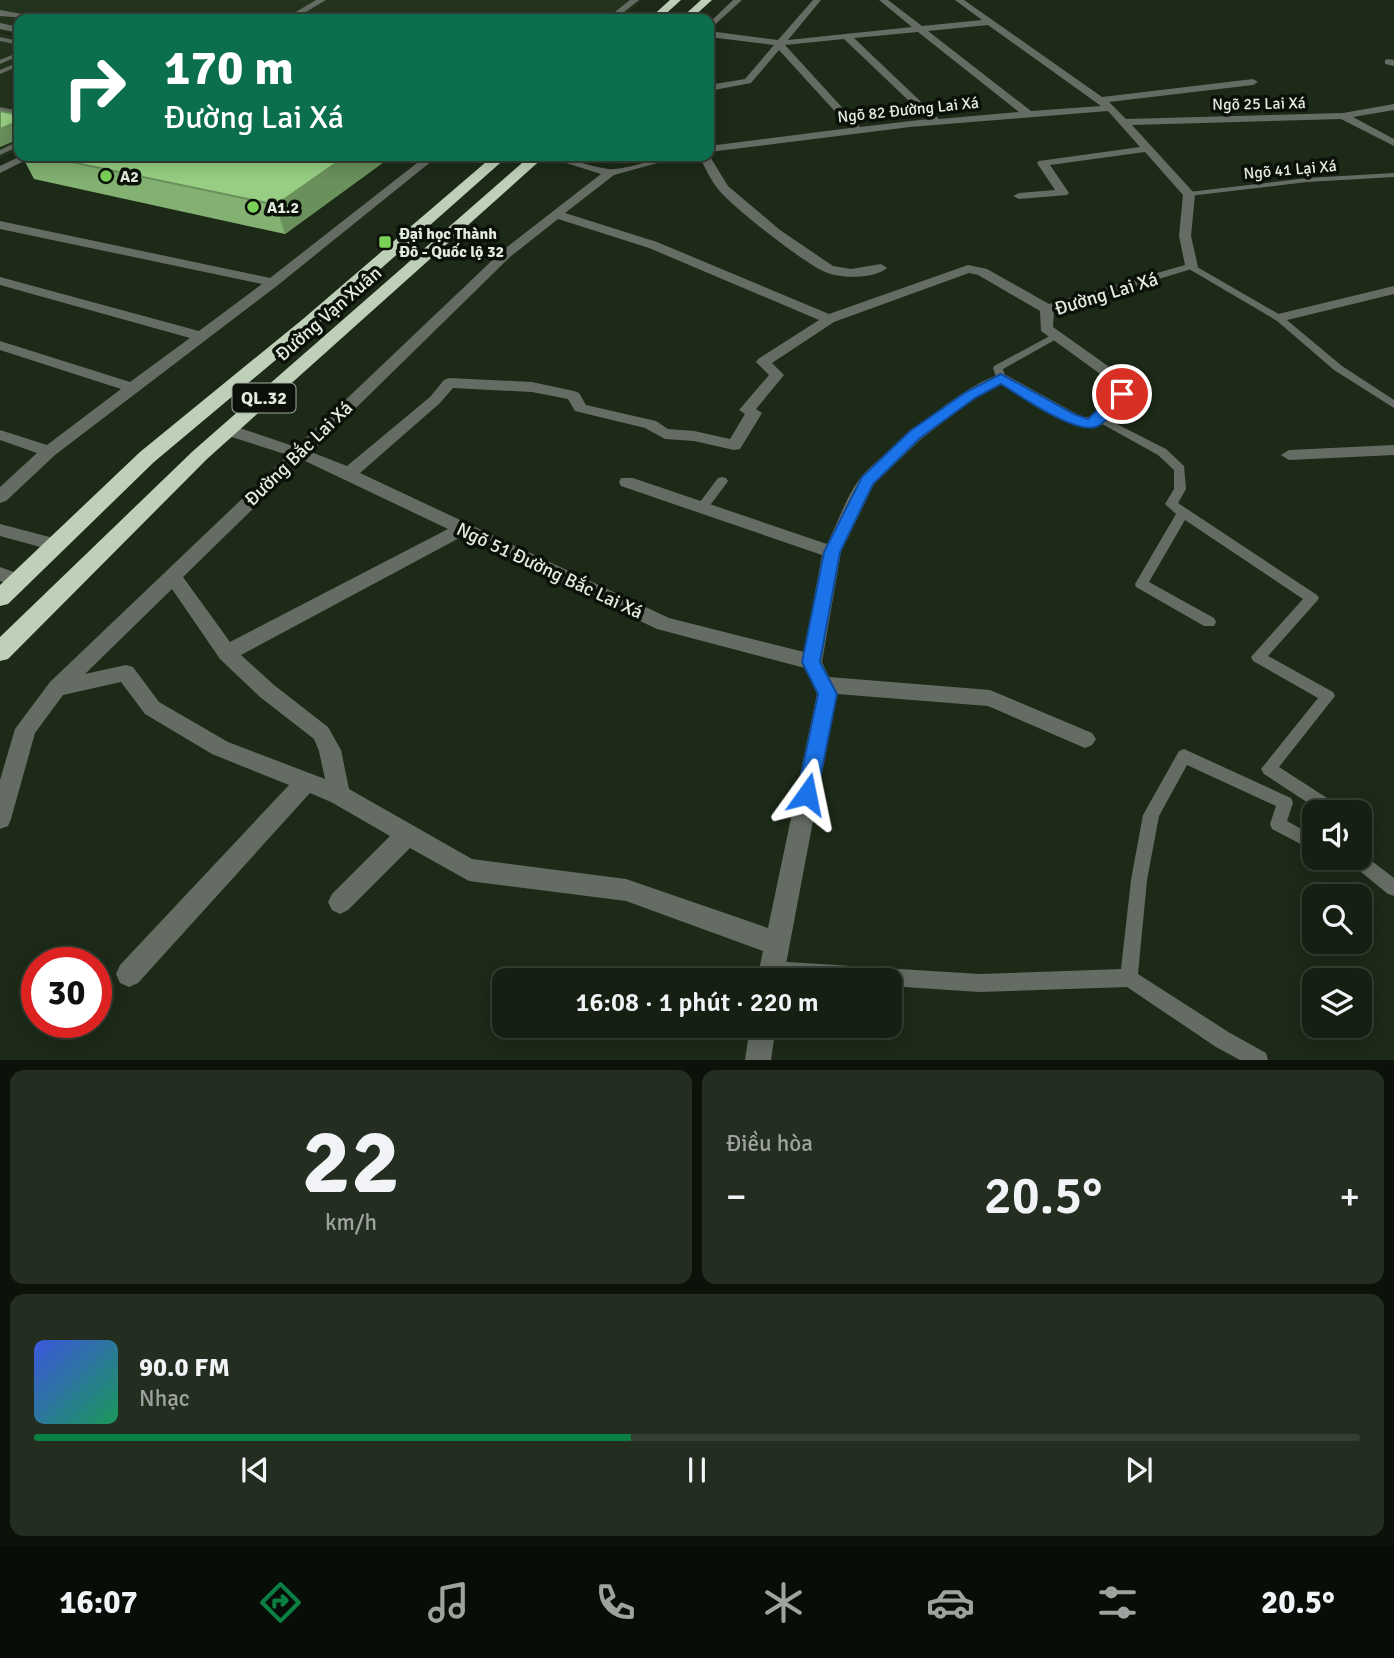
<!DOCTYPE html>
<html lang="vi">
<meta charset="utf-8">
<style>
body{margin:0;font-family:Signika,sans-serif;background:#232d20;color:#f1f3f6;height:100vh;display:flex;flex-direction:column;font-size:26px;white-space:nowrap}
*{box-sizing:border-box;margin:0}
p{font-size:23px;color:#9ea39f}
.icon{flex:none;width:38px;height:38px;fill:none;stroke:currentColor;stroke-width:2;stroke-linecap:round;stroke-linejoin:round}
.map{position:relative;height:1060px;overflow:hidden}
.side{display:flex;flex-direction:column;gap:10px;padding:10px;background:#0c120a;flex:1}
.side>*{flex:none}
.top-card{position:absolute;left:14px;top:14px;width:700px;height:147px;border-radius:14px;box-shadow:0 4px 18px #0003,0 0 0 2px #353e32;background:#0b6e4f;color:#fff;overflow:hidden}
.tools{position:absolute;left:1302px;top:800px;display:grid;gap:14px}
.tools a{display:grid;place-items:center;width:70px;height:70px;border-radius:14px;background:#162012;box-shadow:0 4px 18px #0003,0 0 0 2px #353e32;font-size:35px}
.speed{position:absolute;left:21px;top:947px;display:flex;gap:14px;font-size:35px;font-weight:700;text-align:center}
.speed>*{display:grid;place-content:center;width:91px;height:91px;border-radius:50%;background:#162012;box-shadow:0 4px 18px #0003,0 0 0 2px #353e32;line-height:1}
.speed .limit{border:10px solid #d22;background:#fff;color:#111}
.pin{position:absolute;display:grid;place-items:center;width:60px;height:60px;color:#fff;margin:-30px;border:4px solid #fff;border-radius:50%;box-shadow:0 2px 7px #0007}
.me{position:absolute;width:77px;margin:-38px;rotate:12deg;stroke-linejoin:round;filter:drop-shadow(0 0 5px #0008)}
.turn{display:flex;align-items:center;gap:24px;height:147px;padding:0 35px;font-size:32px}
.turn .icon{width:91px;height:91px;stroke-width:2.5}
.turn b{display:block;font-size:49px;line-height:60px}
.big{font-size:52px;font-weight:600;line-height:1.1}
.side .card{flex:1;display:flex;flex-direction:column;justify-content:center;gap:10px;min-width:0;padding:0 24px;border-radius:14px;background:#232d20}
.side .dial{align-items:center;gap:0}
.dial b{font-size:91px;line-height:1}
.song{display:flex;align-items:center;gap:21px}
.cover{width:84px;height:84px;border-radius:10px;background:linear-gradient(135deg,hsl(230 70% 55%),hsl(150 70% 35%))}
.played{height:7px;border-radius:4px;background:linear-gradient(90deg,#0b8043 45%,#353e32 45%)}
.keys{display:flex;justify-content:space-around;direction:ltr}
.heat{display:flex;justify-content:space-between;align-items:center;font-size:38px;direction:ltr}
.side .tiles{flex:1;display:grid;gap:10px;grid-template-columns:1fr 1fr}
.card:last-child{grid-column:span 2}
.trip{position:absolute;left:492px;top:968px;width:410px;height:70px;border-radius:14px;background:#162012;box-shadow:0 4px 18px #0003,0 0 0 2px #353e32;font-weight:600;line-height:70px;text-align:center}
.tab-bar{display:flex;height:112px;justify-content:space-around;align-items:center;background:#090d07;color:#9ea39f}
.tab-bar .icon{width:49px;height:49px}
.tab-bar .selected{color:#0b8043}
.tab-bar b{font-size:32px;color:#f1f3f6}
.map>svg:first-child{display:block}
.built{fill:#23341d}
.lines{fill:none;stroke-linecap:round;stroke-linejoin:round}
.lane{fill:#656c63;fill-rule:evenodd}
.street{fill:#656c63;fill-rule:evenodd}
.highway{fill:#bfd0b9;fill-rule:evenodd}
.wall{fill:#82b171}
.shaded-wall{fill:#6a905c}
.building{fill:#97ce83;stroke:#6a905c;stroke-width:2}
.route{fill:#1a73e8;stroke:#114b97;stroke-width:2}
.poi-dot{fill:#7ad157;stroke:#0b1009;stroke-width:2.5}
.labels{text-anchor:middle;stroke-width:7;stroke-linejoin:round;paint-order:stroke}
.far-street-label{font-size:16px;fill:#e2ebdf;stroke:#0b1009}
.far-poi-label{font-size:16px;font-weight:bold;fill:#e2ebdf;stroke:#0b1009;text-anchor:start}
.shield{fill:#0b1009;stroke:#a2a99f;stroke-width:2}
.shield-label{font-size:18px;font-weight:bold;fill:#e2ebdf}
.street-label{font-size:19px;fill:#e2ebdf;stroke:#0b1009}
</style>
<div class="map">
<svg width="1394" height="1060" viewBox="0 0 1394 1060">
<rect width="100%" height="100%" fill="#1d2a18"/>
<!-- built -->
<g class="built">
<path d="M0 0H643L619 19H19V35L0 31Z"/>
<path d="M0 33 19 37V149L0 159Z"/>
</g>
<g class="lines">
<!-- lane -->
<g class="lane">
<path d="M0 37 19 41V45L0 41Z"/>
<path d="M19 52V56L0 64V60Z"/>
<path d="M19 62V66L0 74V70Z"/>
<path d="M0 107 19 111V115L0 111Z"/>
<path d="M19 141V146L0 155V150Z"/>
<path d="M1394 173V177L1307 182 1189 196 1185 194 1189 192 1307 178Z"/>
<path d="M1192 264 1282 316 1342 366 1394 400V408L1334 370 1276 320 1189 269 1187 267Z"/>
<path d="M1057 332 1062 335 1060 337 1003 369 1006 378 1005 380H997L993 368 994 366Z"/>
<path d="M1099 415 1166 449 1184 466 1186 489 1178 503 1317 595 1319 598 1317 601 1268 656 1333 692 1335 696 1279 767 1341 807 1343 812H1322L1264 774 1261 769 1318 698 1253 661 1251 657 1303 599 1185 520 1149 582 1214 618 1216 622 1214 626H1204L1136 587 1135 584 1176 514 1165 504 1174 489V470L1158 455 1095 420 1094 418Z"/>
<path d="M722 477 726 478 728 481 726 484 705 512H697L695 509 697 506 718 478Z"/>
<path d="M1184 749 1291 798 1293 803 1287 821 1314 836V851L1272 829 1270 824 1276 806 1187 765 1159 816 1147 880 1138 974 1230 1033 1266 1053 1268 1060H1240L1216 1047 1127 987 979 992 889 986V980H791L772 979 766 976 763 970 766 964 772 961 979 974 1121 969 1131 880 1143 815 1179 751Z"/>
<path d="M1360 852 1394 878V896L1388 894 1350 863 1348 858H1360Z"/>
</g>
<!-- street -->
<g class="street">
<path d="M316 0H326L294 19H284Z"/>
<path d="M630 0H639L615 19H606Z"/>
<path d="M733 0H742L709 30V23Z"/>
<path d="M813 0H821L788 40 912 27 879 0H888L922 26 982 20 955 0H964L1102 97 1253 79 1258 82 1253 85 1109 102 1126 119 1343 113 1394 104V110L1353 117 1394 139V146L1341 119 1132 125 1195 194 1191 236 1198 267 1054 311 1053 327 1122 376 1130 394 1127 397 1100 425H1073L1001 384 975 398 921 439 874 484 841 552 822 662 829 677 990 690 1092 733 1096 739 1092 745 1085 748 1078 745 988 706 837 694 783 980H757L763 951 626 901 469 881 410 848 348 910 340 914 332 910 328 902 332 894 390 836 331 802 310 793 138 983 129 987 120 983 116 974 120 965 289 785 212 754 145 714 121 682 63 695 35 733 11 819 8 826 0 829V780L15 729 50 682 288 455 222 434 220 430 222 426H234L296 447 502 251 601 174 544 156C567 156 586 166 608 169 625 171 660 156 683 156L614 175 565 213 657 242 829 314 968 265 987 269 1049 304 1185 265 1179 236 1183 195 1145 152 1050 165 1069 193 1067 195 1019 199 1013 196 1019 193 1055 190 1037 163 1039 161 1140 147 1108 111 910 127 709 152V146L850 128 779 50 751 83 709 91V85L745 79 774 45 709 37V31L778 40ZM988 25 1101 106 1031 111 928 31ZM918 32 1019 112 939 119 854 38ZM844 39 928 119 860 127 785 45ZM558 219 649 248 819 320 758 359 756 362 769 375 739 410 745 414 730 439 694 431 668 429 656 421 586 405 579 393 574 391 532 382 449 378 444 380 430 397 347 466 311 452 510 257ZM969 273 978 275 1040 311 1041 331 1110 381 1114 393 1090 417H1082L1006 375C981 369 881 455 862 476 847 494 838 523 827 544L633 478H621L619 482 621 486 822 555 804 652 669 618 360 473 440 403 453 388 532 392 568 399 575 411 645 428 665 439 694 441 734 450 740 449 762 413 756 409 784 375 772 363 834 322ZM303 460 448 529 230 642 183 577ZM463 536 657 629 805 668 817 694 768 928 626 879 472 859 349 789 341 750 328 727 274 685 241 655ZM172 589 220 659 260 697 314 739 319 751 325 779 228 742 159 702 133 667 126 665 85 674Z"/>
<path d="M0 10 33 16 37 19 0 16Z"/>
<path d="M0 23 19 27V33L0 29Z"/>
<path d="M1388 59 1394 60V66L1385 64V60Z"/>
<path d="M709 155 728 186 780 230 833 266 851 269 881 264 887 268C874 279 841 279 825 272 804 263 732 207 718 189 710 179 705 167 699 156Z"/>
<path d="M21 156H34L0 173V166Z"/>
<path d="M426 156H438L278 285 55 455 6 501 0 503V487L37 453 0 440V430L47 445 121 389 0 350V341L130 382 190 338 0 285V277L199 331 262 284 0 229V221L270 278Z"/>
<path d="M1394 286V294L1279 322 1272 318 1274 315Z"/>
<path d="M1394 445V455L1289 460 1281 455 1289 450Z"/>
<path d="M0 524 61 540 64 545 61 550 55 551 0 536Z"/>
<path d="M0 567 25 576 27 581 25 586 18 588 0 581Z"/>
<path d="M750 1026H776L771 1060H745Z"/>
</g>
<!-- highway -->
<g class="highway">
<path d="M670 0H681L660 19H649Z"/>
<path d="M701 0H712L691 19H680Z"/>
<path d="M493 156H508L315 327 154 462 8 604 0 606V585L140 452 303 319Z"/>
<path d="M530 156H545L207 459 8 659 0 661V637L193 451Z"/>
</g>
</g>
<!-- wall -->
<path class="wall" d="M22 156H392L285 234 34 179Z"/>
<!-- shaded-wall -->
<g class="shaded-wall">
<path d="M19 121V139L0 147V129Z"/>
<path d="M346 156H392L285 234 276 205Z"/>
</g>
<!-- building -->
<g class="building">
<path d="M0 111 19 115V121L0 129Z"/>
<path d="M43 156H346L276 205Z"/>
</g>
<!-- route -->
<path class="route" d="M1001 374 1074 414 1088 419 1117 391H1127L1129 394C1121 404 1109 420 1098 426 1078 437 1019 395 1001 384L975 398 920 438 873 484 840 552 820 662 837 694 817 794 814 800 807 803 800 800 797 794 818 694 802 662 824 552 862 477 910 431 966 392Z"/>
<!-- markers -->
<g class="poi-dot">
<circle cx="106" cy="176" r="7"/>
<circle cx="253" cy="207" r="7"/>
<rect x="378" y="235" width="14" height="14" rx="3.5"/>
</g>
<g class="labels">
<!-- far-street labels -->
<g class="far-street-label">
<text transform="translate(1259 103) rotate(-1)" y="6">Ngõ 25 Lai Xá</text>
<text transform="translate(908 109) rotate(-6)" y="6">Ngõ 82 Đường Lai Xá</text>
<text transform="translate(1290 169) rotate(-5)" y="6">Ngõ 41 Lại Xá</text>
</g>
<!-- far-poi labels -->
<g class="far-poi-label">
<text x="120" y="182">A2</text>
<text x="267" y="213">A1.2</text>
<text x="399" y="239">Đại học Thành<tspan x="399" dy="18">Đô - Quốc lộ 32</tspan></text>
</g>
<!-- shield labels -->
<rect class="shield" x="232.5" y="383.5" width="63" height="29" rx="5"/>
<g class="shield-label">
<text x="264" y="404">QL.32</text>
</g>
<!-- street labels -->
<g class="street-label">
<text transform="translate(1106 293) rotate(-17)" y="7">Đường Lai Xá</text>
<text transform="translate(328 313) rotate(-41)" y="7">Đường Vạn Xuân</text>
<text transform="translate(298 453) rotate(-44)" y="7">Đường Bắc Lai Xá</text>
<text transform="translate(550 570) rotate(25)" y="7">Ngõ 51 Đường Bắc Lai Xá</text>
</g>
</g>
</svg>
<div class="tools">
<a><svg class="icon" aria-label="sound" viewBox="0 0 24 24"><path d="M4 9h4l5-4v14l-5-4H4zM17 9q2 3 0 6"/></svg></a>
<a><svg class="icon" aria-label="search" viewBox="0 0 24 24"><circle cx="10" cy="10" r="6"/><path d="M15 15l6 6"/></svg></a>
<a><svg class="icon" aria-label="layers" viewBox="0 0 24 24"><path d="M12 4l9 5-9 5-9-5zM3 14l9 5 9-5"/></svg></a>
</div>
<div class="speed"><div class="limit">30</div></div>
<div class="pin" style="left:1122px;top:394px;background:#d93025"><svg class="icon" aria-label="arrive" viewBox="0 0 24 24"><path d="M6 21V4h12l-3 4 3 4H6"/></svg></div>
<svg class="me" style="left:807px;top:794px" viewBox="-20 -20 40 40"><path d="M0-17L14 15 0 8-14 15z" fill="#1a73e8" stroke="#fff" stroke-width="4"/></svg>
<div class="trip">16:08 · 1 phút · 220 m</div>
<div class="top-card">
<div class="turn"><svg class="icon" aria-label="right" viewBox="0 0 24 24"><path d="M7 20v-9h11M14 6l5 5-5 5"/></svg><div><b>170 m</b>Đường Lai Xá</div></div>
</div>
</div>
<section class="side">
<div class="tiles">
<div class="card dial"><b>22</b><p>km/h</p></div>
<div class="card"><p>Điều hòa</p>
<div class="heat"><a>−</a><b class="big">20.5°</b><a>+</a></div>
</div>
<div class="card">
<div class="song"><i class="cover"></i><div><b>90.0 FM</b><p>Nhạc</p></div></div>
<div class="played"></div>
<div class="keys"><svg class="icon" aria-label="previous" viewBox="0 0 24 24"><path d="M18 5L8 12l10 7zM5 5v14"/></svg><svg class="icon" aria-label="pause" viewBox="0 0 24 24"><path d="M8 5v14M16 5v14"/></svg><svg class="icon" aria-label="next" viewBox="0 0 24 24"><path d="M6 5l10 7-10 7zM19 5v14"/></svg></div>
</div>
</div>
</section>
<nav class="tab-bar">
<b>16:07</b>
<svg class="icon selected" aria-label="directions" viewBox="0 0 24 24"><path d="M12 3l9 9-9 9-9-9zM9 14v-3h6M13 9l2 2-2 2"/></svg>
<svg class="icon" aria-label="music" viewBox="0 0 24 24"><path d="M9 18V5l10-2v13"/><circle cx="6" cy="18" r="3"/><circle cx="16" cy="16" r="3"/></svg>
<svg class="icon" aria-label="phone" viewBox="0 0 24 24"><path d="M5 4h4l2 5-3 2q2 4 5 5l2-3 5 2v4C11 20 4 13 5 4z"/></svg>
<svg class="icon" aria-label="climate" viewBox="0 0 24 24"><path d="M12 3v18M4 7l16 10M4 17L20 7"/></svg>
<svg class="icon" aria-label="car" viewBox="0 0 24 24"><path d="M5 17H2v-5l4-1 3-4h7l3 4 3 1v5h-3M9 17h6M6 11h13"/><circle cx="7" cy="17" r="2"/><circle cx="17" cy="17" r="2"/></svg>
<svg class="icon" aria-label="filters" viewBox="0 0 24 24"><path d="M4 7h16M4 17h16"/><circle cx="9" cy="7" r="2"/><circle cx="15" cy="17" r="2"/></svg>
<b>20.5°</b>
</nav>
